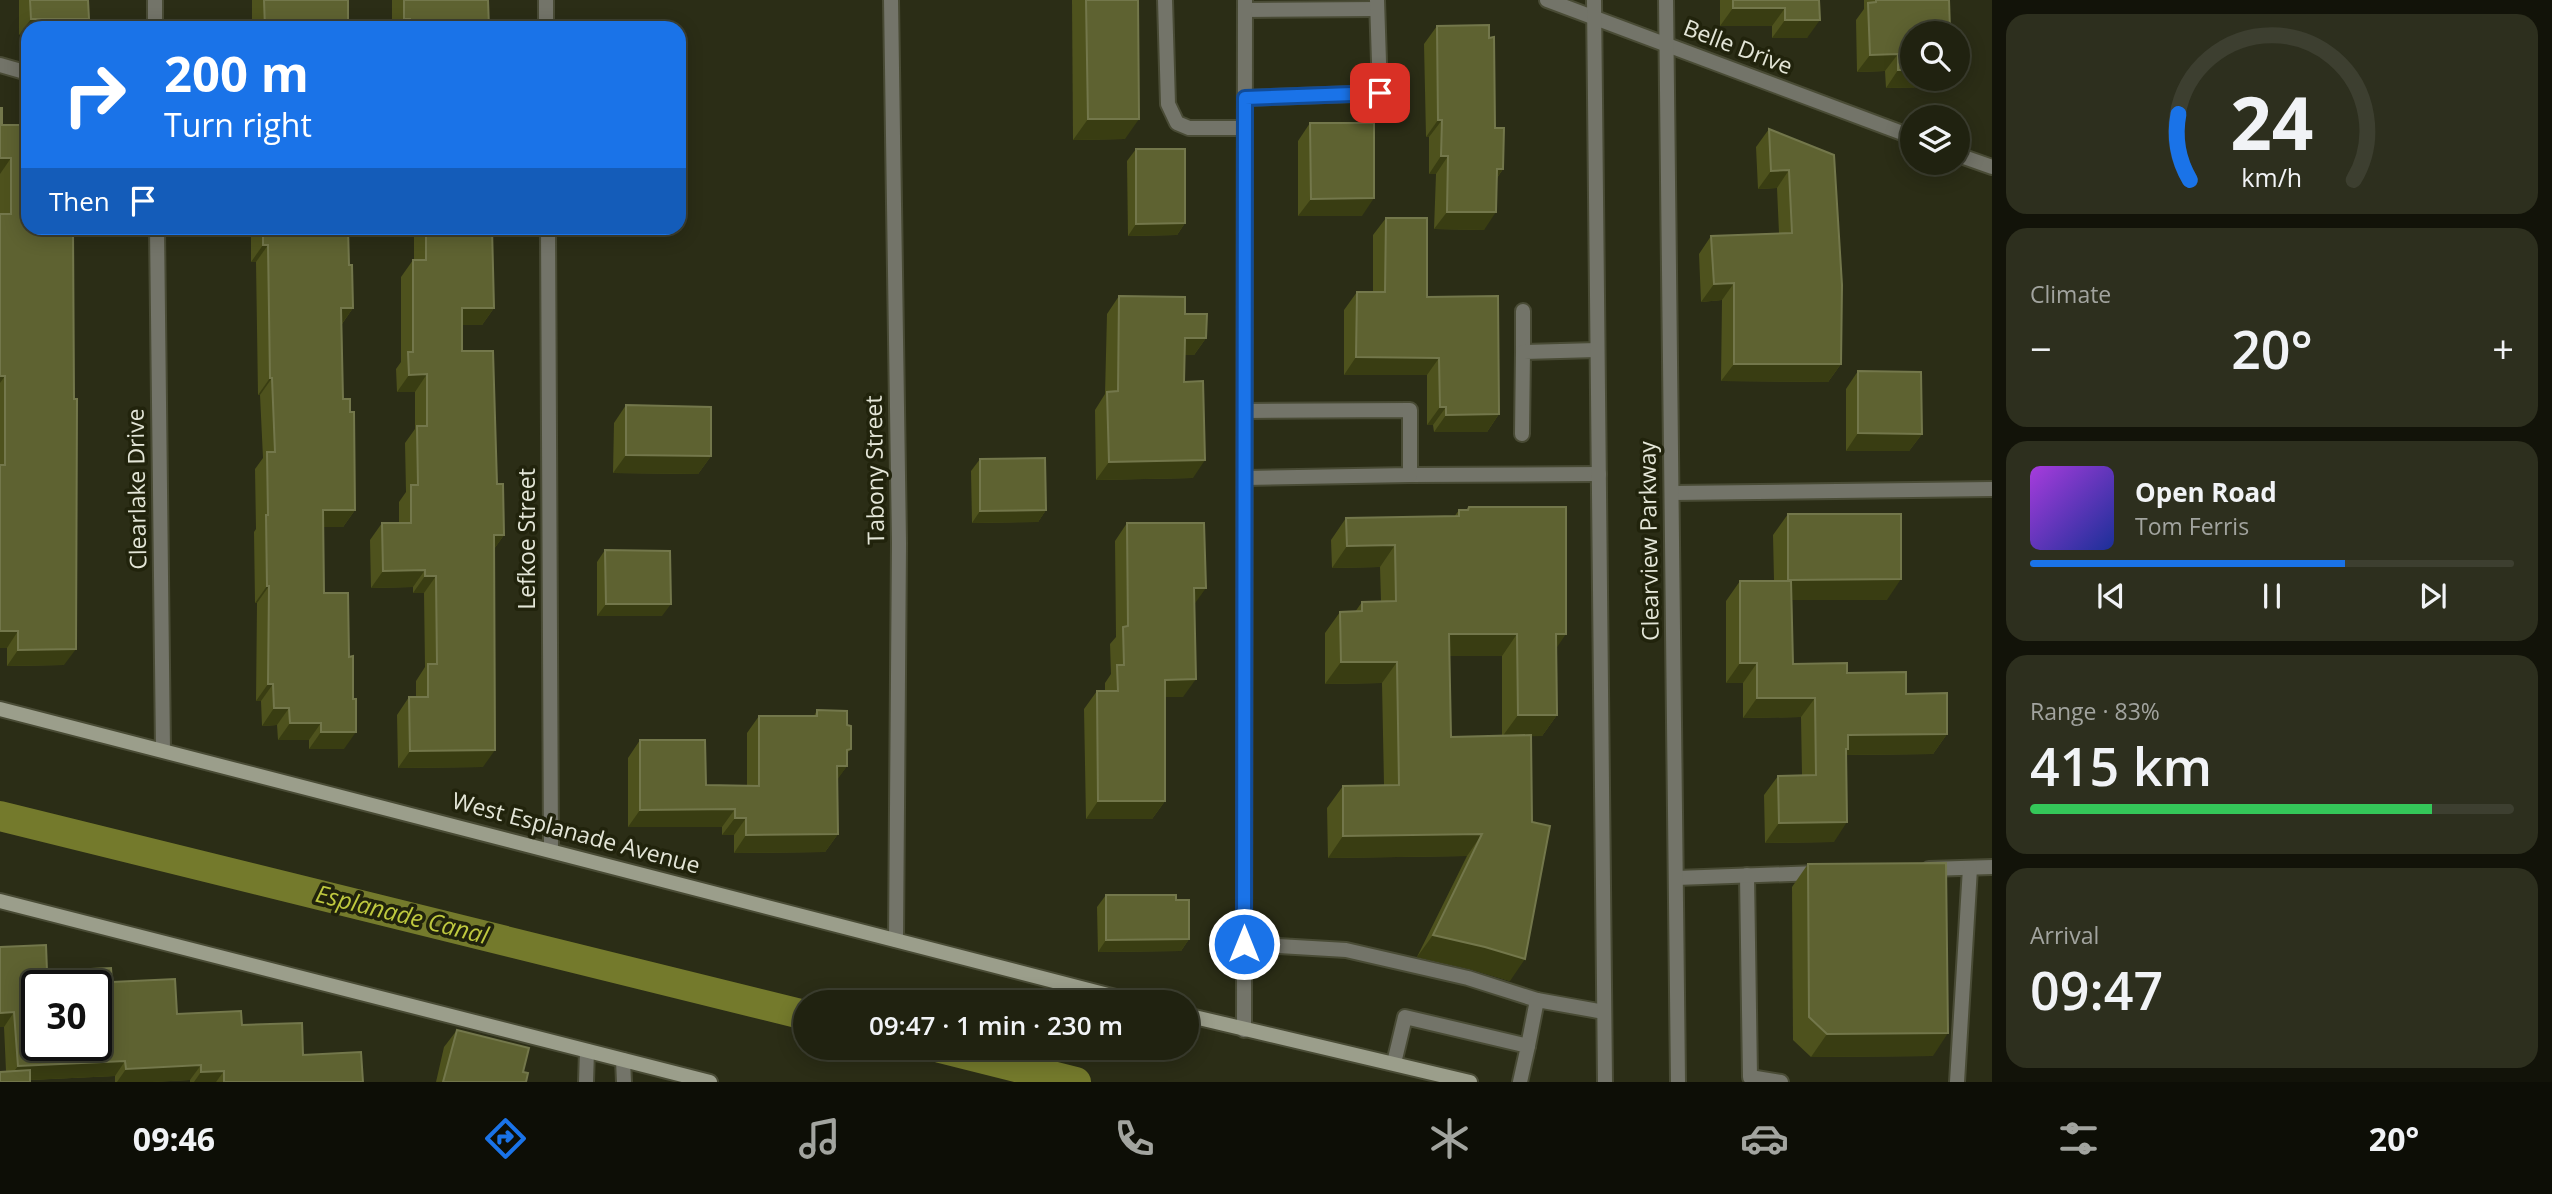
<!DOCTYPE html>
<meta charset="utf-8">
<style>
body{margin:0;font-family:"Open Sans",sans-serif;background:#2d2f1e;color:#f1f3f6;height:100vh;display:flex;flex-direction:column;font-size:26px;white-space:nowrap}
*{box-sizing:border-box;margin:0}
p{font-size:23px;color:#a2a49f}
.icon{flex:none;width:38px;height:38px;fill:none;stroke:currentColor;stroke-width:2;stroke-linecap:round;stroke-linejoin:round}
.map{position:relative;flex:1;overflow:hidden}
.details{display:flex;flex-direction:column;gap:14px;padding:14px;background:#121309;width:560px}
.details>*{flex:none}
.hud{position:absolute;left:21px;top:21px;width:665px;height:214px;border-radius:21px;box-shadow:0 4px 18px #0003,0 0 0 2px #3d3f30;background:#1a73e8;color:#fff;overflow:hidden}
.buttons{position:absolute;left:1900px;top:21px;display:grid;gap:14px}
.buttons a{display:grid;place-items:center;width:70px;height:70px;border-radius:50%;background:#202210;box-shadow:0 4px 18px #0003,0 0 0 2px #3d3f30;font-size:35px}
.speed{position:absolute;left:21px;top:970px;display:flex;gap:14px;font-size:35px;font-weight:700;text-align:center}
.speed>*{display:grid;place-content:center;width:91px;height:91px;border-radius:50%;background:#202210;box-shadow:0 4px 18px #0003,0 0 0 2px #3d3f30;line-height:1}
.speed .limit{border:4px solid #111;border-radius:10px;background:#fff;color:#111}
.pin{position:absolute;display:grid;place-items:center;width:60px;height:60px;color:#fff;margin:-30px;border-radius:14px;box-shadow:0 4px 10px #0006}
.me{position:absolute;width:77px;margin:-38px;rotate:0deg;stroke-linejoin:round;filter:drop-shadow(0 0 5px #0008)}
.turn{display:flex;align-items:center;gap:24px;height:147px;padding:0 28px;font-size:32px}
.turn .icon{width:91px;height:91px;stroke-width:2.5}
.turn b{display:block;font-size:49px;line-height:60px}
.then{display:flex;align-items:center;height:66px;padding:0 28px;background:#0003;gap:14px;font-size:26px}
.big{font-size:52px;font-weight:600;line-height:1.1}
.details .widget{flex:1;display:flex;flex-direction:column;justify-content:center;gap:10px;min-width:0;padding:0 24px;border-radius:21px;background:#2d2f1e}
.details .dial{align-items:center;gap:0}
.dial svg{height:182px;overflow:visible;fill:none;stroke:#3d3f30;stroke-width:7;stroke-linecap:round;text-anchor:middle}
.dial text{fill:#f1f3f6;stroke:none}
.song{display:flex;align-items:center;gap:21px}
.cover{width:84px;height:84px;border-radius:10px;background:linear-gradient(135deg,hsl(280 70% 55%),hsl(230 70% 35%))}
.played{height:7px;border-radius:4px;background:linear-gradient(90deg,#1a73e8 65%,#3d3f30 65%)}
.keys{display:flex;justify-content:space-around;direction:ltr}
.heat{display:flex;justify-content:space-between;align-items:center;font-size:38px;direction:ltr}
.charge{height:10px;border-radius:5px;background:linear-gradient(90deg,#34c759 83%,#3d3f30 0)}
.trip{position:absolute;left:793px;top:990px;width:406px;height:70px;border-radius:35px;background:#202210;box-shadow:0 4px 18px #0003,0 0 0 2px #3d3f30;font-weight:600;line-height:70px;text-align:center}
.menu{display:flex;height:112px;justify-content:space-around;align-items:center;background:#0d0e06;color:#a2a49f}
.menu .icon{width:49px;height:49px}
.menu .on{color:#1a73e8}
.menu b{font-size:32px;color:#f1f3f6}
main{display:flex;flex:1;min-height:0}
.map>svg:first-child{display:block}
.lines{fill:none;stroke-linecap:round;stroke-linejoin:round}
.canal{stroke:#747a2c;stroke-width:30}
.service-casing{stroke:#494b35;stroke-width:18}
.minor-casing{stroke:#494b35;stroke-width:18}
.tertiary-casing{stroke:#494b35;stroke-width:18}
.secondary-casing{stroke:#494b35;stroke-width:18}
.service{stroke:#737469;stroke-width:14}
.minor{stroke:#737469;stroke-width:14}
.tertiary{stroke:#737469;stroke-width:14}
.secondary{stroke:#9b9e8b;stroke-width:14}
.wall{fill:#4e521d;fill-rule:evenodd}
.shaded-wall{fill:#393d12}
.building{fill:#5e6231;stroke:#73774b;stroke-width:2;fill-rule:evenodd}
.route-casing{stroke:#114b97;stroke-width:18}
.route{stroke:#1a73e8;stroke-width:12}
.labels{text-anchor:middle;stroke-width:7;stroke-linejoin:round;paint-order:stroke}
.street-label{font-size:23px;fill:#e4e6d8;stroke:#21230c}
.water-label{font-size:24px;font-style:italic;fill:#bfc93f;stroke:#21230c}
</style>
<main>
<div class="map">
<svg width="1992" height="1082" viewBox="0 0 1992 1082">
<rect width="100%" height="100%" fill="#2b2d16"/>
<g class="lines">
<!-- canal -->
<g class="canal">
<path d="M0 816 805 1015"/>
<path d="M940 1048 1076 1082"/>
</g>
<!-- service casing -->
<g class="service-casing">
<g id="service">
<path d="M1165 0 1168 104 1177 123 1189 128H1245"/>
<path d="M1245 10 1377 9"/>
<path d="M1245 98 1380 93 1377 0"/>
<path d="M1523 352V311"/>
<path d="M1522 434 1523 352 1597 350"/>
<path d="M1410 475 1599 474"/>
<path d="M1245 478 1410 475V410L1245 411"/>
<path d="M1672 493 1992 489"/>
<path d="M1929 869 1992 867"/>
<path d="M1747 875 1750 1077 1781 1082"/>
<path d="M1676 878 1818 873"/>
<path d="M1244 944 1346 950 1468 978 1537 1000"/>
<path d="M1528 1046 1537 1000 1604 1012"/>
<path d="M623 1060 624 1082"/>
<path d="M1394 1063 1405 1017 1528 1046 1520 1082"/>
<path d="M1957 1082 1970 868"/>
</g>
</g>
<!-- minor casing -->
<g class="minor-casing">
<g id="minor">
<path d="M155 0V28"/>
<path d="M546 0V28"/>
<path d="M891 0 899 543 896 940"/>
<path d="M1547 0 1913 137"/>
<path d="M0 65 28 73"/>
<path d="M1958 155 1992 167"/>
<path d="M157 228 163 750"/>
<path d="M548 228 551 850"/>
<path d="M1244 1030 1245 0"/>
<path d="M586 1082 587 1051"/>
</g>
</g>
<!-- tertiary casing -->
<g class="tertiary-casing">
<g id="tertiary">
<path d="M1594 0 1605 1082"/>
<path d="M1666 0 1678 1082"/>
</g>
</g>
<!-- secondary casing -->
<g class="secondary-casing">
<g id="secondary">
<path d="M0 709 1139 1003"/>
<path d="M0 901 710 1082"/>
<path d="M1186 1015 1470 1082"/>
</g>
</g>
<!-- service -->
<use href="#service" class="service"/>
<!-- minor -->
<use href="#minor" class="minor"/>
<!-- tertiary -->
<use href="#tertiary" class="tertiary"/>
<!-- secondary -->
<use href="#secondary" class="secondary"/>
</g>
<!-- wall -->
<g class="wall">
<path d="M19 0H88L89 19 82 28H28L19 35Z"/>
<rect x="252" y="0" width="96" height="28"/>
<path d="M392 0H488L489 28H392Z"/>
<path d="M1072 0H1138L1125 139 1073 140Z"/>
<path d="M1720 0H1819L1807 38H1772V26H1720Z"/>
<path d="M1864 0H1949L1950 30 1948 33H1913V79H1934L1928 87 1886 88 1885 71 1857 72 1856 20 1864 9Z"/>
<path d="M1437 26 1489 38 1495 128 1503 169 1497 178 1484 230 1434 229 1436 174H1429V137H1426L1424 44Z"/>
<path d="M0 108 2 125H28L64 665 7 666V648H0Z"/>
<path d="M1310 123 1362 216H1298V141Z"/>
<path d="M1769 129 1834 155 1841 364 1828 382 1721 381 1722 300 1701 302 1699 254 1711 236 1779 233 1777 188 1758 189 1756 147Z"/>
<path d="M1136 149 1185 223 1177 235 1128 236 1127 161Z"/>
<path d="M1386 218 1427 297 1499 414 1487 432H1434L1433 425H1427V375H1344V310L1357 292H1373V235Z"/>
<path d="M251 228H348L349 265 353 308 342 324 343 399 355 510 343 527H323L324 593 344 749H309V740H278L277 725 262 726 261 701H256L257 603H255L254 532 256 529 255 469 263 458 260 395H258L256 262H251Z"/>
<path d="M414 228H492L494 308 482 325H462V351L497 484 504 535 494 549 483 767 398 768 397 715 409 697H416V681L425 667 424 593H413V587L371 588 370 540 382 523H399V502L406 492 405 443 415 429V392H397L396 369 401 362V277L413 260H414Z"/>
<path d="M1119 296 1185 314 1206 338 1194 355H1184V382L1193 478 1096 480 1095 410 1105 394 1107 314Z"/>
<path d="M1858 371 1922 434 1909 451H1846V389Z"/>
<path d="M626 405 711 456 698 474 613 473 614 423Z"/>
<path d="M980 459 1046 510 1038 522 972 523 971 471Z"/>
<path d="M1469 507 1556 649 1557 715 1542 736H1531L1510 981 1470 969 1417 957 1467 856 1328 858 1327 808 1343 786 1384 785 1382 683 1325 684V633L1340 612H1355L1362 602 1381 601 1380 567 1332 568 1331 540 1346 518 1454 517 1459 510H1466ZM1449 656H1502V736L1451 737Z"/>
<path d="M1788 514 1887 600H1792L1793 664 1847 673 1906 694 1947 734 1933 754 1846 755 1834 842 1765 843 1764 795 1778 776 1802 775 1801 717 1743 718V683H1726V601L1740 581H1774L1773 535Z"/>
<path d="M1127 523 1194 604 1183 697H1165V801L1152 819H1086L1084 709 1097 691H1105V683L1111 674 1110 644 1116 637 1115 541Z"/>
<path d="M605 550 662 616H597V562Z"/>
<path d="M817 710 847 755V766L837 779 838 834 825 852 734 853V835H722V827H628V758L640 740 706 785 747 786V733L759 716H814Z"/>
<path d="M1808 864 1933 1056 1811 1057 1793 1040 1792 887Z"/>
<path d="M1106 895 1176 900 1189 939 1181 951 1098 952 1097 907Z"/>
<path d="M0 947 47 971 112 982 177 1014 242 1025 363 1082H190V1080L152 1082H115V1076L30 1080 6 1071 4 1027H0Z"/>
<path d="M457 1030 523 1072 526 1082H436L444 1047Z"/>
</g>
<!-- shaded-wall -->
<g class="shaded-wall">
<path d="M1733 8H1785L1772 26H1720Z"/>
<path d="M31 19H89L82 28H28V35H19Z"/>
<path d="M404 19H410L404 28H398Z"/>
<path d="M1785 20H1820L1807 38H1772Z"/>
<path d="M1939 30H1950L1948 33H1937Z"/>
<path d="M1898 54 1885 71 1857 72 1870 55Z"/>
<path d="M1898 70H1913V79H1934L1928 87 1886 88Z"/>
<path d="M1088 119H1139L1125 139 1073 140Z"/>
<path d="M1438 120H1442L1429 137H1426Z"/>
<path d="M1441 156H1448L1436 174H1429Z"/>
<path d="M0 158H11L0 174Z"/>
<path d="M1497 169H1503L1491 186Z"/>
<path d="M1789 170 1777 188 1758 189 1771 171Z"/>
<path d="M1374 198 1362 216H1298L1311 199Z"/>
<path d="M1447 212H1496L1484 230 1434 229Z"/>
<path d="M1185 223 1177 235 1128 236 1136 224Z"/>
<path d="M263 245H268L256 262H251Z"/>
<path d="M1734 283 1722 300 1701 302 1714 284Z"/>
<path d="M341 308H353L341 325Z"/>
<path d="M462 308H494L482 325H450Z"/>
<path d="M1185 338H1206L1194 355H1172Z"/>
<path d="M1356 357 1439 358 1427 375H1344Z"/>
<path d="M1734 364H1841L1828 382 1721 381Z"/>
<path d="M427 374 415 392H397L409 375Z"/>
<path d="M0 376H5L0 383Z"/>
<path d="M270 378H272L260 395H258Z"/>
<path d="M1440 407H1446L1433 425H1427Z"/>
<path d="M1499 414 1487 432H1434L1446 415Z"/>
<path d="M1858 433 1922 434 1909 451H1846Z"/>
<path d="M626 455 711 456 698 474 613 473Z"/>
<path d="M1205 460 1193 478 1096 480 1109 462Z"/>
<path d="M323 510H355L343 527H311Z"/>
<path d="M1046 510 1038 522 972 523 980 511Z"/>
<path d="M494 535H504L492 552Z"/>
<path d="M1395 545 1380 567 1332 568 1347 546Z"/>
<path d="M425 570 413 587 371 588 383 571Z"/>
<path d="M425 576H436L424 593H413Z"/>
<path d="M1901 579 1887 600H1774L1788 580Z"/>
<path d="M267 586H269L257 603H255Z"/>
<path d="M1194 588H1206L1193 606Z"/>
<path d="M606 604H671L662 616H597Z"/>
<path d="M0 631H18L7 648H0Z"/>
<path d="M1449 634H1517L1502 656H1434Z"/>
<path d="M1556 634H1566L1551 656Z"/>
<path d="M76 649 64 665 7 666 18 650Z"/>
<path d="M1341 662H1397L1382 683 1325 684Z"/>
<path d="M1740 663H1757L1743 683H1726Z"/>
<path d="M1196 679 1183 697H1152L1165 680Z"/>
<path d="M268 684H273L261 701H256Z"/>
<path d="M1757 698H1815L1801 717 1743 718Z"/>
<path d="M274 708H289L277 725 262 726Z"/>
<path d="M1518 715H1557L1542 736 1502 737Z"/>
<path d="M290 723H321L309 740H278Z"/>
<path d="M321 732H356L344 749H309Z"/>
<path d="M1947 734 1933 754 1844 755 1848 735Z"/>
<path d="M851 749 839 766H847L835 783H825L847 750Z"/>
<path d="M495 750 483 767 398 768 410 751Z"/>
<path d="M1098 801H1165L1152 819H1086Z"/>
<path d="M735 809 722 827H628L640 810Z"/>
<path d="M735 818H746L734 835H722Z"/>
<path d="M1847 822 1834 842 1765 843 1779 823Z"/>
<path d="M838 834 825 852 734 853 746 835Z"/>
<path d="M1482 834 1467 856 1328 858 1343 836Z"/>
<path d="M1433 935 1485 947 1525 959 1510 981 1470 969 1417 957Z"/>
<path d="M1189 939 1181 951 1098 952 1106 940Z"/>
<path d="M14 1012 4 1027H0V1013Z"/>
<path d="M1948 1033 1933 1056 1811 1057 1827 1034Z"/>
<path d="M125 1061 115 1076 7 1081 18 1066Z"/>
<path d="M201 1065 190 1080 152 1082H117L126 1069Z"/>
<path d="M224 1071 216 1082H194L201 1072Z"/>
</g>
<!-- building -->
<g class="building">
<path d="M30 0H88L89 19H31Z"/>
<path d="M264 0H348V28H265Z"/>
<path d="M404 0H488L489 28H410V19H404Z"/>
<path d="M1086 0H1138L1139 119H1088Z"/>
<path d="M1733 0H1819L1820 20H1785V8H1733Z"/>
<path d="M1876 0H1949L1950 30H1939L1940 33H1913V70H1898V54L1870 55 1868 3 1876 2Z"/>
<path d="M1489 25V38L1494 37 1495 128H1504L1503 169H1497L1496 212H1447L1448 156H1441L1442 120H1438L1437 26Z"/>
<path d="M0 108H2V125H28V228H73L74 399H77L76 649 18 650V631H0V465H5V376H0V214H11V158H0Z"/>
<rect x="679" y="108" width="3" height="43"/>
<path d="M1310 123H1374V198L1311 199Z"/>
<path d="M1769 129 1834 155 1842 285 1841 364H1734V283L1714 284 1711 236 1792 233 1789 170 1771 171Z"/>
<path d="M1136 149H1185V223L1136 224Z"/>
<path d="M1386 218H1427V297L1498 296 1499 414 1446 415V407H1440L1439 358 1356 357 1357 292H1385Z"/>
<path d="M263 228H348L349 265H352L353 308H341L343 399H350V412H354L355 510H323L324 593H348L349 657 353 656V699H356V732H321V723H290L289 708H274L273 684H268L269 586H267L266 515H268L267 452H275L272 378H270L268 245H263Z"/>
<path d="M426 228H492L494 308H462V351H493L497 484H503L504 535H494L495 750 410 751 409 697H428V664H437L436 576H425V570L383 571 382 523H411V485H418L417 426H427V374L409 375 408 352H413V260H426Z"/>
<path d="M1119 296 1185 297V314H1207L1206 338H1185L1184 382 1203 381 1205 460 1109 462 1107 392 1118 391Z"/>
<path d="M1858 371 1921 372 1922 434 1858 433Z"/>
<path d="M626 405 711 407V456L626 455Z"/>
<path d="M1045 458 1046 510 980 511V459Z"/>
<path d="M1469 507H1566V634H1556L1557 715H1518L1517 634H1449L1451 737 1531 735 1532 822 1550 826 1525 959 1485 947 1433 935 1482 834 1343 836V786L1399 785 1397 662H1341L1340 612 1362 611V602L1396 601 1395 545 1347 546 1346 518 1459 516V510H1468Z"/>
<path d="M1788 514H1901V579L1788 580Z"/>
<path d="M1127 523H1204L1206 588H1194L1196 679 1165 680V801H1098L1097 691H1118L1117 665H1124L1123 627 1128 626Z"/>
<path d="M605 550 670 551 671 604H606Z"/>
<path d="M1740 581H1791L1793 664 1847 663V673L1906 672V694L1947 693V734L1848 735V749H1846L1847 822 1779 823 1778 776 1816 775 1815 698H1757V663H1740Z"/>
<path d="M817 710 847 711V725L851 726V749L847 750V766H837L838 834 746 835V818H735V809L640 810V740H705L706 785 759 786V716H817Z"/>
<path d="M1946 863 1948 1033 1827 1034 1809 1017 1808 864Z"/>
<path d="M1106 895H1176V900H1189V939L1106 940Z"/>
<path d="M46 945 47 971 111 968 112 982 175 979 177 1014 241 1011 242 1025 302 1023 303 1055 361 1052 363 1082H224V1071L201 1072V1065L126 1069 125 1061 18 1066 14 1012 0 1013V947ZM37 985H96V1045H37Z"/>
<path d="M457 1030 529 1048 523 1072 528 1073 526 1082H443Z"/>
<path d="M30 1070V1082H0V1072Z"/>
</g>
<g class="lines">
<!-- route casing -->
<g class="route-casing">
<path id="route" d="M1244 944 1245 98 1380 93"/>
</g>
<!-- route -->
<use href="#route" class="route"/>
</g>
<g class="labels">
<!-- street labels -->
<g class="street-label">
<text transform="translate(1738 47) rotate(21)" y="8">Belle Drive</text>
<text transform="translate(875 470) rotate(-91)" y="8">Tabony Street</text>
<text transform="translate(137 489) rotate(-91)" y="8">Clearlake Drive</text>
<text transform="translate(527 539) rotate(-90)" y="8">Lefkoe Street</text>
<text transform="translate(1649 541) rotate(-91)" y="8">Clearview Parkway</text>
<text transform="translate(576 833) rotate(15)" y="8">West Esplanade Avenue</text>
</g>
<!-- water labels -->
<g class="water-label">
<text transform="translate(402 915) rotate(14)" y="8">Esplanade Canal</text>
</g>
</g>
</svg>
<div class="buttons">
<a><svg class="icon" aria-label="search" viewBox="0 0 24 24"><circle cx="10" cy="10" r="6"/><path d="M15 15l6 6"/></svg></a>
<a><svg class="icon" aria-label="layers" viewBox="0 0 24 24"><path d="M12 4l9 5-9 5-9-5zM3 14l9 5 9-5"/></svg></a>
</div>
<div class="speed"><div class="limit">30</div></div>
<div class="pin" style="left:1380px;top:93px;background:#d93025"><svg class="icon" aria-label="arrive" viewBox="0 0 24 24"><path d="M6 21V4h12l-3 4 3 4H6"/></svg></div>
<svg class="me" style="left:1244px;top:944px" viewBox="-20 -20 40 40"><circle r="17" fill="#1a73e8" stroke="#fff" stroke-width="3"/><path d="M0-11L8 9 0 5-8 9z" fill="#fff"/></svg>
<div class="trip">09:47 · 1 min · 230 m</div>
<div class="hud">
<div class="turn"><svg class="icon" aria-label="right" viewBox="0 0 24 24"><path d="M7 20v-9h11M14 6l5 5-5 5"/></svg><div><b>200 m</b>Turn right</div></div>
<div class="then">Then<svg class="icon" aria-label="arrive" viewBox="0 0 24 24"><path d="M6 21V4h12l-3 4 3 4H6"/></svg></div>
</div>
</div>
<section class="details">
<div class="widget dial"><svg viewBox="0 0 100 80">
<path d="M14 69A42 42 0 1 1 86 69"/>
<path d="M14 69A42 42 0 0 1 9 40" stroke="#1a73e8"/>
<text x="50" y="56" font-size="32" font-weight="700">24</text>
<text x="50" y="72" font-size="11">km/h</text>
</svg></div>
<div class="widget"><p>Climate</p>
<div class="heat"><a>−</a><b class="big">20°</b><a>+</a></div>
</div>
<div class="widget">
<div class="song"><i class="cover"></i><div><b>Open Road</b><p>Tom Ferris</p></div></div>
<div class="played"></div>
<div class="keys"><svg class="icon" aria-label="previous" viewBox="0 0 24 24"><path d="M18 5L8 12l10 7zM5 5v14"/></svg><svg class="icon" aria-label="pause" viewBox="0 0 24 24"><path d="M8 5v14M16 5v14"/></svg><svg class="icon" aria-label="next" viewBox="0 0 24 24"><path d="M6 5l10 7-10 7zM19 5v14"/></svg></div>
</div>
<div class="widget"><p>Range · 83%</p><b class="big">415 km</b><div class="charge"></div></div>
<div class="widget"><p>Arrival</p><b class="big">09:47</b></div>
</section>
</main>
<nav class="menu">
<b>09:46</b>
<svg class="icon on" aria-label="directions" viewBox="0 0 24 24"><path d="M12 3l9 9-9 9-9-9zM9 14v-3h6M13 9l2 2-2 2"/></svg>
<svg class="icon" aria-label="music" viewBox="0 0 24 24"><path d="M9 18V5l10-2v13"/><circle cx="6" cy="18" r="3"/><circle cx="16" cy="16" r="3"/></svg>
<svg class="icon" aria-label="phone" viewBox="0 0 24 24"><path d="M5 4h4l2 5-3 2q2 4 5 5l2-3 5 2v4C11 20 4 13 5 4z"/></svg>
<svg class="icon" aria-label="climate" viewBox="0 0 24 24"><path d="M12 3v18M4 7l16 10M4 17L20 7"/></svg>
<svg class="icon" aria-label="car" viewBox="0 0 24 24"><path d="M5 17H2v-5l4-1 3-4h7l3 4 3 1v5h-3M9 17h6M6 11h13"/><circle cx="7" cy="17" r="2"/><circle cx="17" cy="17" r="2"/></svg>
<svg class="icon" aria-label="filters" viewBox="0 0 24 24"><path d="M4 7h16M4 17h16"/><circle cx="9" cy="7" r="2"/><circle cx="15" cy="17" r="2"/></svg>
<b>20°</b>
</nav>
